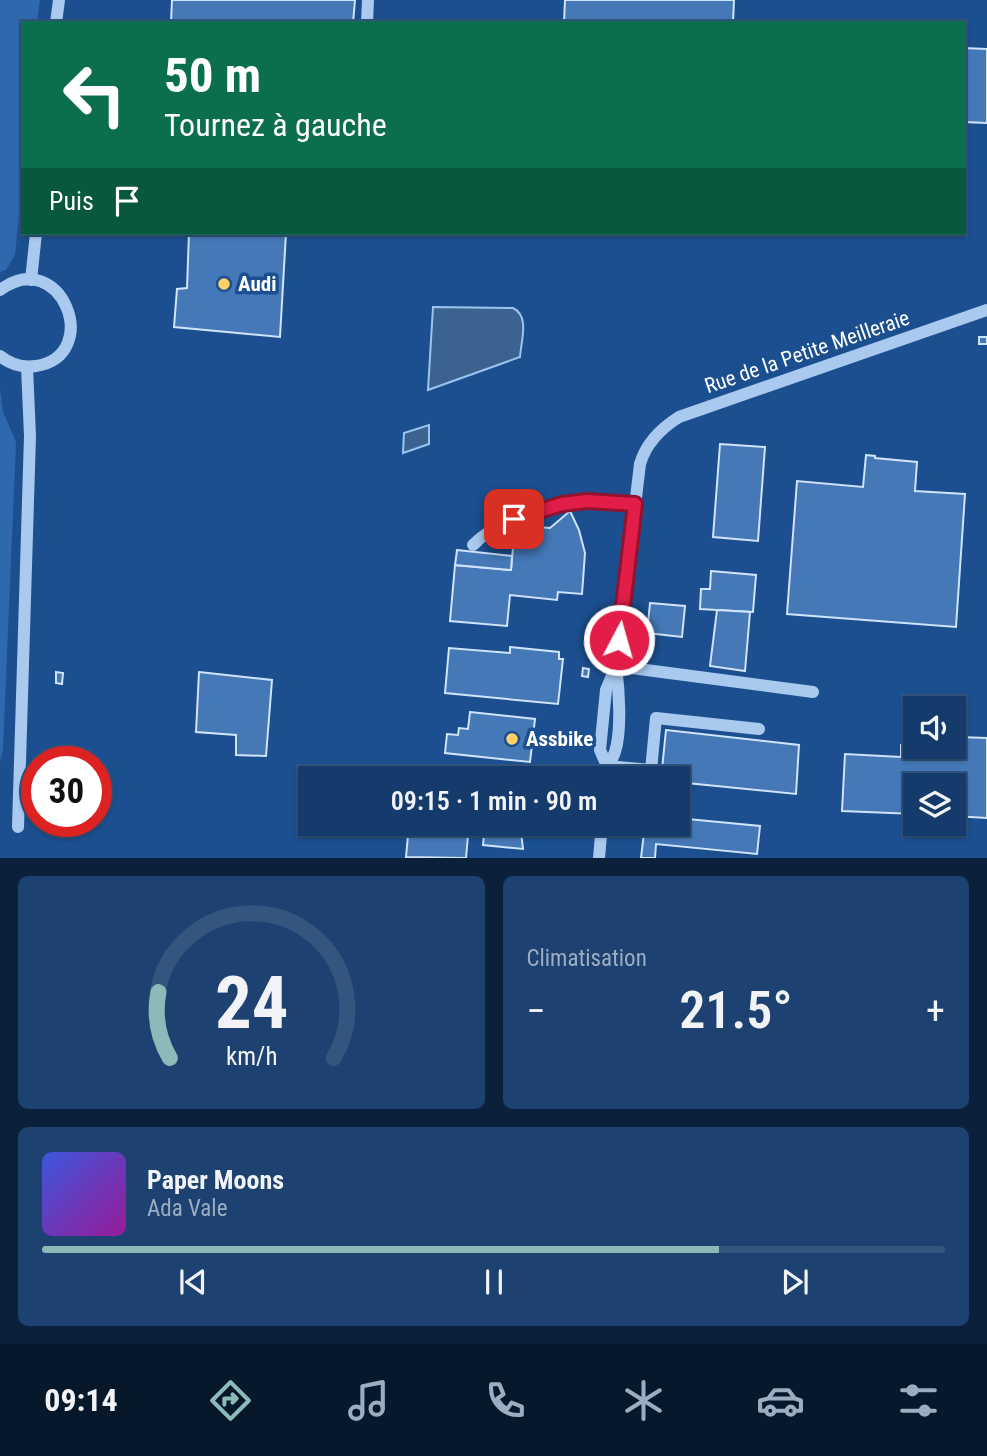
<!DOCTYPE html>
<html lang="fr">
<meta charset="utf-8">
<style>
body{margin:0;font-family:"Roboto Condensed",sans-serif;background:#1d4271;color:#f1f3f6;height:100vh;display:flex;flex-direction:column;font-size:26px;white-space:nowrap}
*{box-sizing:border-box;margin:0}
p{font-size:23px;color:#9dadc1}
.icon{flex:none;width:38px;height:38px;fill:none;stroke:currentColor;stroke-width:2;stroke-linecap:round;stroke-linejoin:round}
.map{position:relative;height:858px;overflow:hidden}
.sheet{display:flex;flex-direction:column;gap:18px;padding:18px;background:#0b203b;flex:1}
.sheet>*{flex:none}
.hud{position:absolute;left:21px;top:21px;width:945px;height:214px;border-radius:0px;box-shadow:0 2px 5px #0004,0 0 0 2px #33557e;background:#0b6e4f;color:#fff;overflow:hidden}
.tools{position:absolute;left:903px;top:696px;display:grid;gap:14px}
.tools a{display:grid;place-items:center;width:63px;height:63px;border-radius:0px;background:#143b6b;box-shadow:0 2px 5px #0004,0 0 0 2px #33557e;font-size:35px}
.speed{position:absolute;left:21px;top:746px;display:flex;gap:14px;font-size:35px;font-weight:700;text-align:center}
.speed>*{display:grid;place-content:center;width:91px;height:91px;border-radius:50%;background:#143b6b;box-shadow:0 2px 5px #0004,0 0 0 2px #33557e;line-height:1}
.speed .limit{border:10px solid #d22;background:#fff;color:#111}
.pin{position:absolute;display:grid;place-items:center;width:60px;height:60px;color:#fff;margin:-30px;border-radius:14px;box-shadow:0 4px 10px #0006}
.me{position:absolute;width:77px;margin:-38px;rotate:6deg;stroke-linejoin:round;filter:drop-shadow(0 0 5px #0008)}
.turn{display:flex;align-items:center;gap:24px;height:147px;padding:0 28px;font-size:32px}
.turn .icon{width:91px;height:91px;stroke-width:2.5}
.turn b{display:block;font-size:49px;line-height:60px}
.then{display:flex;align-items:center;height:66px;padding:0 28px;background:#0003;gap:14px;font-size:26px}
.big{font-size:52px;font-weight:600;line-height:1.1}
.sheet .tile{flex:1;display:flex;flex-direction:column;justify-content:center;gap:10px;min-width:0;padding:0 24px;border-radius:10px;background:#1d4271}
.sheet .dial{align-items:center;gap:0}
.dial svg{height:182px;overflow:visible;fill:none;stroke:#33557e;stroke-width:7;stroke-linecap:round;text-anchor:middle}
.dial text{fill:#f1f3f6;stroke:none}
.song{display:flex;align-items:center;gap:21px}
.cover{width:84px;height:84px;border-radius:10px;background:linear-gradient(135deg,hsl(230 70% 55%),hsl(300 70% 35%))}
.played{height:7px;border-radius:4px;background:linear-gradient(90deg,#8bbbb9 75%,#33557e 75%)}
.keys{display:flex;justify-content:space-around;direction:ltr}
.heat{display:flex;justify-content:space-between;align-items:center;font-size:38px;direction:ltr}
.sheet .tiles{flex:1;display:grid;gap:18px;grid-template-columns:1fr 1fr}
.tile:last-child{grid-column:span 2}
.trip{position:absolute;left:298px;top:766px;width:392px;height:70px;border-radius:0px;background:#143b6b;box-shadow:0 2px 5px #0004,0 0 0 2px #33557e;font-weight:600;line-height:70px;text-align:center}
.dock{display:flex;height:112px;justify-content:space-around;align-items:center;background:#08182b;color:#9dadc1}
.dock .icon{width:49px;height:49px}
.dock .active{color:#8bbbb9}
.dock b{font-size:32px;color:#f1f3f6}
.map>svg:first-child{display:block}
.green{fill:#2e69ad}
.water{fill:#3c6290;stroke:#9cc4f0;stroke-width:2}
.building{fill:#4478b7;stroke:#cfe3fa;stroke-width:2}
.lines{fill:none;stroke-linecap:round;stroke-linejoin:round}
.minor{stroke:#a9c9ee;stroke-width:12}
.route-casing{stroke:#92132f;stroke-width:18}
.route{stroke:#e11d48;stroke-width:12}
.poi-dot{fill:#ffd166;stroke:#1b4f8f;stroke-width:2.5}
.labels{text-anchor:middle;stroke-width:7;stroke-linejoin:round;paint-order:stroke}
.poi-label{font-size:21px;font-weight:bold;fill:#fff;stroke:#1b4f8f;text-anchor:start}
.street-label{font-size:21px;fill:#fff;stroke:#1b4f8f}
</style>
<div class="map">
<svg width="987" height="858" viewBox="0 0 987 858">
<rect width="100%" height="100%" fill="#1b4f8f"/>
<!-- green -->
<g class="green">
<path d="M0 0H40L37 23H23V175L15 255 6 270 0 272Z"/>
<path d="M0 389 3 412 16 442 3 750 0 762Z"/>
</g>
<!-- water -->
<g class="water">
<path d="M433 307 513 308C530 316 521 341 520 357L428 390Z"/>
<path d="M429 425V444L403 453 404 433Z"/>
</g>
<!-- building -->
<g class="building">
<path d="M172 0H355L353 23H171Z"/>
<path d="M565 0H734L733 23H564Z"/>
<path d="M964 48 987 49V123L964 122Z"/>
<path d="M189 233H286L280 337 174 327 177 289 187 288Z"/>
<rect x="979" y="337" width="8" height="7"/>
<path d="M720 444 765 447 758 541 713 537Z"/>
<path d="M866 455 875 456V458L917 462 915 491 965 494 956 627 787 614 797 481 863 487Z"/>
<path d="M570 511 579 530 585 553 582 594 558 592 557 600 510 595 507 626 450 621 455 565 511 570 515 525 550 528Z"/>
<path d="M457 550 512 556 511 570 455 565Z"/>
<path d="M711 571 756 575 753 612 700 609 701 589H710Z"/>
<path d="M650 603 685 606 682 637 647 633Z"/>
<path d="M717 610 750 612 745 671 710 666Z"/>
<path d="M510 647 559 652V659H563L558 704 445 693 449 648 510 653Z"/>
<path d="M583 668 589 669 588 677 582 676Z"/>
<path d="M56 672 63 673 62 684 56 683Z"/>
<path d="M199 672 272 680 266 756 236 755V735L196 732Z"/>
<path d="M470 712 535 719 530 762 445 753 447 734 458 735 459 728 468 729Z"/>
<path d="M666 730 799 745 796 794 677 782V779H661Z"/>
<path d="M958 737 987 738V818L954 816V786H915V814L842 811 845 754 901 757V745L958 748Z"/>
<path d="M677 818 760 826 757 854 656 844 655 858H641L645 824H677Z"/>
<path d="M409 824H469L466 858 406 857Z"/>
<path d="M485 824H520L523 849 483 845Z"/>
</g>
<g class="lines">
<!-- minor -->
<g class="minor">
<path d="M56 23 59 0"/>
<path d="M367 23 368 0"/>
<path d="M31 280 36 233"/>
<path d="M0 290C61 245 104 355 36 366 23 368 10 364 0 356"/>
<path d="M473 545C498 519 550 504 585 501 601 500 618 503 635 504"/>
<path d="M616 666 813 692"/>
<path d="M607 766 651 770 656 718 759 729"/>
<path d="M607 766 600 750 606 690 616 666"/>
<path d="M606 779C607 768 611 762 615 752 622 730 619 689 616 666L640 464C646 443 660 429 679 417L987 310"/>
<path d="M18 827 30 436 27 367"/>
<path d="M599 858 602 824"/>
</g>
</g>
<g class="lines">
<!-- route casing -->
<g class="route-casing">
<path id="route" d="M514 519 562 504 587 501 635 504 619 640"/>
</g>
<!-- route -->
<use href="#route" class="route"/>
</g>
<!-- markers -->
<g class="poi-dot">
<circle cx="224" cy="284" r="7"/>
<circle cx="512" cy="739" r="7"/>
</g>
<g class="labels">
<!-- poi labels -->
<g class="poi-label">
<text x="238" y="291">Audi</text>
<text x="526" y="746">Assbike</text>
</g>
<!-- street labels -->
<g class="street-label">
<text transform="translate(807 352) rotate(-19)" y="7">Rue de la Petite Meilleraie</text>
</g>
</g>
</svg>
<div class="tools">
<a><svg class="icon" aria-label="sound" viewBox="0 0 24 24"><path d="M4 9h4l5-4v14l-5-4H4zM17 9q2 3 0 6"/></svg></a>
<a><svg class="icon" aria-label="layers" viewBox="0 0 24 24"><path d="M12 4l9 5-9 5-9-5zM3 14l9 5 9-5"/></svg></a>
</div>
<div class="speed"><div class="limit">30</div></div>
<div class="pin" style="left:514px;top:519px;background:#d93025"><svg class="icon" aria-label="arrive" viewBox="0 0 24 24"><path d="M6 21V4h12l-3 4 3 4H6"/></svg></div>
<svg class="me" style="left:619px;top:640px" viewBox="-20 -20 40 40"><circle r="17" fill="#e11d48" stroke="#fff" stroke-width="3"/><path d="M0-11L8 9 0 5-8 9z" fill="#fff"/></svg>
<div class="trip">09:15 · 1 min · 90 m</div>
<div class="hud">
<div class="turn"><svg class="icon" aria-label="left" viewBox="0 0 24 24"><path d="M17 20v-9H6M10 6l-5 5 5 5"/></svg><div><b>50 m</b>Tournez à gauche</div></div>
<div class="then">Puis<svg class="icon" aria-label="arrive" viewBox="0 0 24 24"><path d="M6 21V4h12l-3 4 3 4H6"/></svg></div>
</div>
</div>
<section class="sheet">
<div class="tiles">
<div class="tile dial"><svg viewBox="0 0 100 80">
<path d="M14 69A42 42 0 1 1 86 69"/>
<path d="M14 69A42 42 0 0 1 9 40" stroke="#8bbbb9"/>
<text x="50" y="56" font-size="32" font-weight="700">24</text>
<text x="50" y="72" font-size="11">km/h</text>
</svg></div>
<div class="tile"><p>Climatisation</p>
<div class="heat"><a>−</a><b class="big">21.5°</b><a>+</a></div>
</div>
<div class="tile">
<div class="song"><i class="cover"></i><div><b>Paper Moons</b><p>Ada Vale</p></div></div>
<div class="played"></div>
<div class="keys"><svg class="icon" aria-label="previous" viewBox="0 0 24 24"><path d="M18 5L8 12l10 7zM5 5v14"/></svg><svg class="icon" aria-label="pause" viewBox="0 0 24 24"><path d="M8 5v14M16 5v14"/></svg><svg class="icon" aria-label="next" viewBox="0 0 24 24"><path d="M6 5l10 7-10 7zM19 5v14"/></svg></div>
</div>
</div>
</section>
<nav class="dock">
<b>09:14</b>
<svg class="icon active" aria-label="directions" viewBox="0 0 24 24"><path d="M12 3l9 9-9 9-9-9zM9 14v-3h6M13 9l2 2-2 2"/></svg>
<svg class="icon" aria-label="music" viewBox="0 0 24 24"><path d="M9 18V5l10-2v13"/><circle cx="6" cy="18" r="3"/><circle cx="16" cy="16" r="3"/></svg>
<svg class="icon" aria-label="phone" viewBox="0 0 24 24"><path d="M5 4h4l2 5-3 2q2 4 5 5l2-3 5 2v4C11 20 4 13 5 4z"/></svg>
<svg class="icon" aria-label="climate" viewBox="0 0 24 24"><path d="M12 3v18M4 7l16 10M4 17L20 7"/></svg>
<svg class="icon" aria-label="car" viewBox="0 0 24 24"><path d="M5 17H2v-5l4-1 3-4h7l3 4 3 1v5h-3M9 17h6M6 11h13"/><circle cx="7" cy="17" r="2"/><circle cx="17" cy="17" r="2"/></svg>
<svg class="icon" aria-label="filters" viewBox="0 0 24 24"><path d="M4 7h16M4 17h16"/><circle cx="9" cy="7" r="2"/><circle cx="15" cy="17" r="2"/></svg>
</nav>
